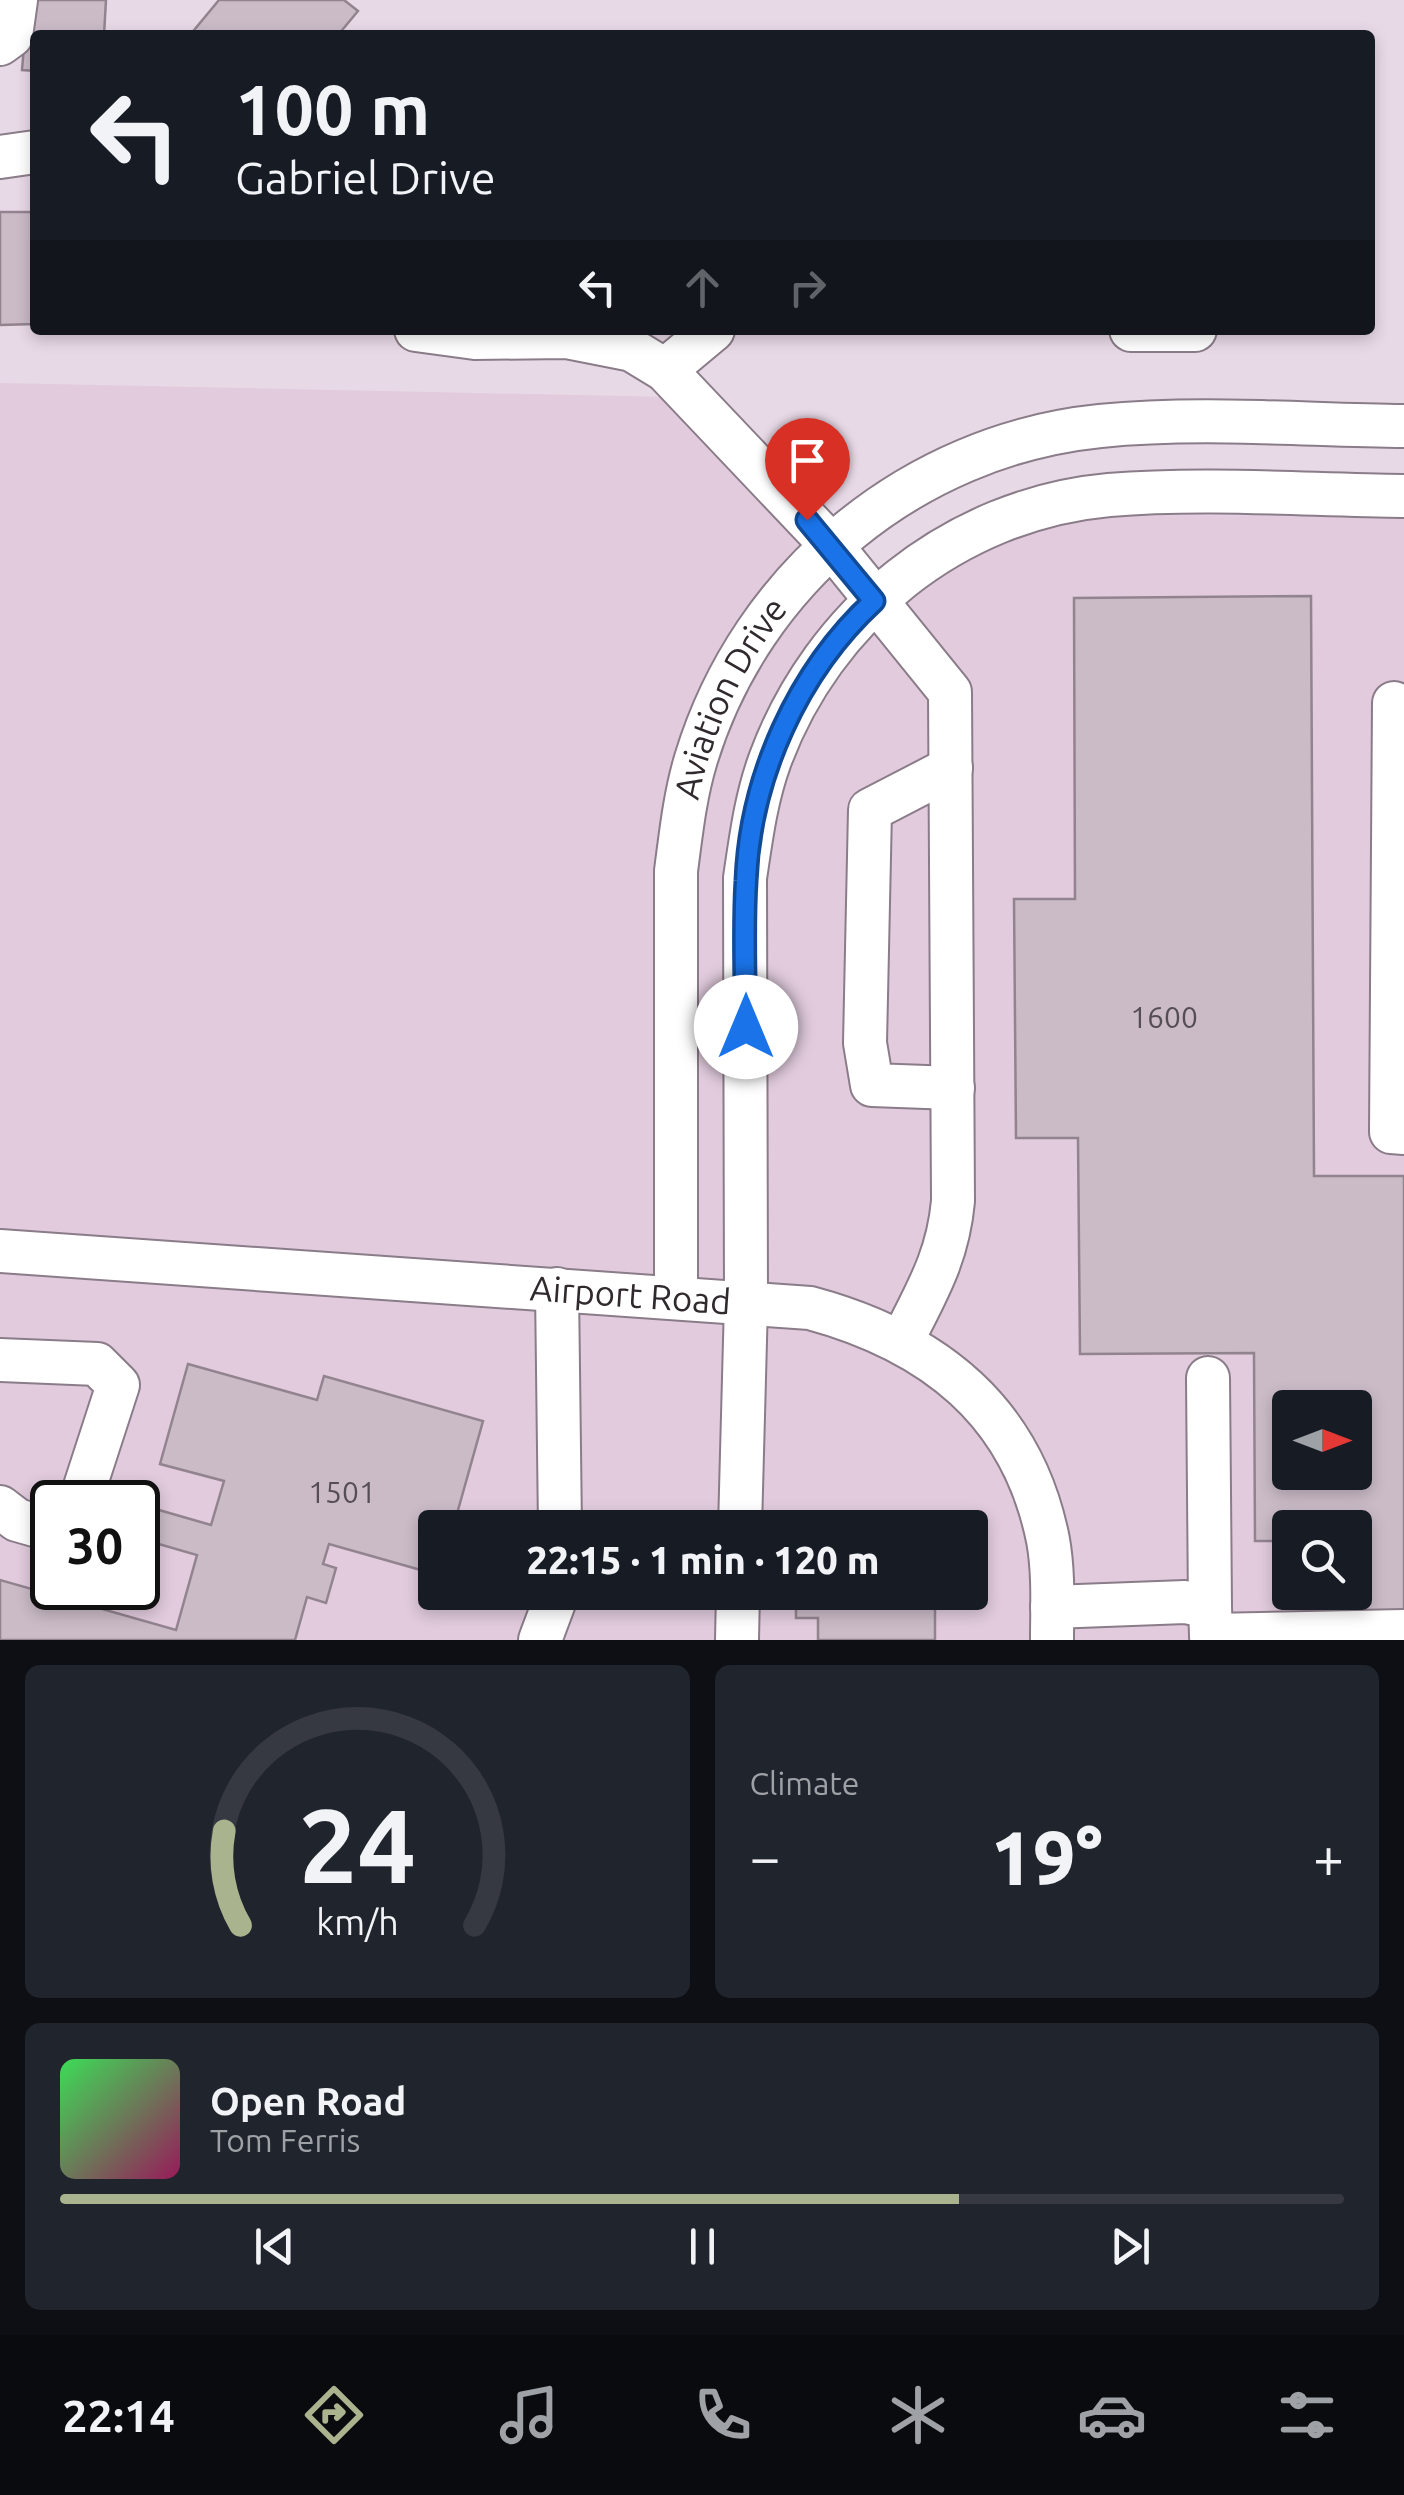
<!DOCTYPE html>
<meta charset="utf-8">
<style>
body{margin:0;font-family:Ubuntu,sans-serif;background:#20242c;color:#f1f3f6;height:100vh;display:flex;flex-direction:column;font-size:38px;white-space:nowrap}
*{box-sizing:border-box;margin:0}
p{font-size:32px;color:#9ea1a6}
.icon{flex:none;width:55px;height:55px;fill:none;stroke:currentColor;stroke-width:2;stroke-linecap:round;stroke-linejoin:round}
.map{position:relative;height:1640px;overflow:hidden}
.side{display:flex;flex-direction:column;gap:25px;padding:25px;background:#0d0f14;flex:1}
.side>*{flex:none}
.top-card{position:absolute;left:30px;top:30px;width:1345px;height:305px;border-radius:10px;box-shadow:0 5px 15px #0003;background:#171b24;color:#f1f3f6;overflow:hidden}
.needle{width:65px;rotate:90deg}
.tools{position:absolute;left:1272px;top:1390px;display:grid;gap:20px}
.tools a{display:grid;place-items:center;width:100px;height:100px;border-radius:10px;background:#171b24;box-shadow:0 5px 15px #0003;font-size:50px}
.speed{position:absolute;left:30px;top:1480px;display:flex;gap:20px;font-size:50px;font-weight:700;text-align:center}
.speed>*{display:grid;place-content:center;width:130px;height:130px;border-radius:50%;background:#171b24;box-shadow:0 5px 15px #0003;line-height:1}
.speed .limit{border:5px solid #111;border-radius:15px;background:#fff;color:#111}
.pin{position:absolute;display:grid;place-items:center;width:85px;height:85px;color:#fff;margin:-102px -42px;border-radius:50% 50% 50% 0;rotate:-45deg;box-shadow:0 0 10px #0007}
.pin .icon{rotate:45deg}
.me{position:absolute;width:110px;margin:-55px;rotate:0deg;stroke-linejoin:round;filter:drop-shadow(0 0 8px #0008)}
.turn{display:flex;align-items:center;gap:35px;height:210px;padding:0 40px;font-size:45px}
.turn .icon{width:130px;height:130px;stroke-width:2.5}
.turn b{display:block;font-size:70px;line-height:85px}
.lanes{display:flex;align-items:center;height:95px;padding:0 40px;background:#0003;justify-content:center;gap:50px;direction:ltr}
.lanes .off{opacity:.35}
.big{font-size:75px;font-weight:800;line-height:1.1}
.side .card{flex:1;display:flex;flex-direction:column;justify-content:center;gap:15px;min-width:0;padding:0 35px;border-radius:15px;background:#20242c}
.side .dial{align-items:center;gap:0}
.dial svg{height:260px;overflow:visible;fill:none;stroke:#363941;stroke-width:7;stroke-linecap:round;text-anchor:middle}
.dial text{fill:#f1f3f6;stroke:none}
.song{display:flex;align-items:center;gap:30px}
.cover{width:120px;height:120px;border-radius:15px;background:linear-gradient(135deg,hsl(130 70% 55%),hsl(330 70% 35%))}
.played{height:10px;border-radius:5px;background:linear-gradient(90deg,#a9b38e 70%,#363941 70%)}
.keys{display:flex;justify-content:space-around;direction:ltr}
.heat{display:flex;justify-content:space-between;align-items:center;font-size:55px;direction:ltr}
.side .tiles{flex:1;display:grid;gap:25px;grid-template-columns:1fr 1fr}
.card:last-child{grid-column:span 2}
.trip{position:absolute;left:418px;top:1510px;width:570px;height:100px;border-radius:10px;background:#171b24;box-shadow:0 5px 15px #0003;font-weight:800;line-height:100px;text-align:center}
.menu{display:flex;height:160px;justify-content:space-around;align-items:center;background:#090b0e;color:#9ea1a6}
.menu .icon{width:70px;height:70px}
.menu .on{color:#a9b38e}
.menu b{font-size:45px;color:#f1f3f6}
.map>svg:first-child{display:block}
.built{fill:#e1cbdd;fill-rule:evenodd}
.building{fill:#cabbc7;stroke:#92848f;stroke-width:2.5;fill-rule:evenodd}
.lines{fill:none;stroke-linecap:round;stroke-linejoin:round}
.minor-casing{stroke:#8a7c88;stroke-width:46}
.minor{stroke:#fff;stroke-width:42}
.route-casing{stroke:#114b97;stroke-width:25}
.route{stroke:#1a73e8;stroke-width:18}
.labels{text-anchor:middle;stroke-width:8;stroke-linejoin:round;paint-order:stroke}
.number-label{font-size:30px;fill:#564e55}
.street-label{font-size:35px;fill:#302a2f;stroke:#fff}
</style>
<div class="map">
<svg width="1404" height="1640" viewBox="0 0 1404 1640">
<rect width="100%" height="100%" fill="#e8d9e6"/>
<!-- built -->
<path class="built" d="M0 383 671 397 880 627 940 576 993 545 1051 526 1115 515 1404 516V1640H0ZM1290 1408H1355V1472H1290ZM52 1502H138V1588H52ZM435 1528H970V1592H435ZM1290 1528H1355V1592H1290Z"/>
<!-- building -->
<g class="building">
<path d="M28 0H106L104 35H35V71L22 70Z"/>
<path d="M219 0H344L358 11 338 35H190Z"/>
<path d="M0 212H35V324L0 325Z"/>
<path d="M1311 596 1314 1176H1404V1613H1309V1592H1355V1528H1290V1541H1255L1254 1353 1080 1354 1078 1138H1016L1014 899H1075L1074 598ZM1290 1408H1355V1472H1290Z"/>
<path d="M188 1364 317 1400 324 1376 483 1421 453 1528H435V1574L329 1544 323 1564 336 1568 326 1603 307 1597 295 1640H0V1580L176 1630 197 1555 138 1538V1504L211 1525 224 1481 160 1464Z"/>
<rect x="797" y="1525" width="116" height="3"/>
<path d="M796 1592H935V1640H818V1618H796Z"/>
</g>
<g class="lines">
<!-- minor casing -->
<g class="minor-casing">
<g id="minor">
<path d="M0 44 11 36 16 0"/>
<path d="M0 157 35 152"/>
<path d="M416 330 475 338 566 337 632 350 665 370 831 545 950 692 953 1201C948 1257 927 1291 902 1341"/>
<path d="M1131 330H1195"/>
<path d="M665 370 713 330"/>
<path d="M1394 703 1391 1132 1404 1133"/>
<path d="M951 768 870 810 865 1043 872 1085 953 1088"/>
<path id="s1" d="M0 1251 810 1308C932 1341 1022 1410 1048 1540 1054 1573 1052 1607 1052 1640"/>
<path d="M557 1289 560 1528"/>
<path id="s2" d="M676 1298V871C681 833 685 795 696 759 751 578 912 445 1100 426 1200 416 1304 425 1404 426"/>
<path d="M0 1360 97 1364 118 1385 80 1502"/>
<path d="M1208 1378 1210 1607"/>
<path d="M0 1507 17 1520 52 1530"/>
<path d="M740 1528 746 1303 745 878C751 838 756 798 770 760 823 616 954 509 1109 495 1206 487 1307 495 1404 496"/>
<path d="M1052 1607 1185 1602 1210 1607 1211 1635"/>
<path d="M1211 1635 1404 1631"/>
<path d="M540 1640 558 1592"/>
<path d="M737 1640 738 1592"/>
</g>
</g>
<!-- minor -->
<use href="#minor" class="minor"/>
</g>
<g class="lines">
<!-- route casing -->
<g class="route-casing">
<path id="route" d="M746 1027C745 978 743 929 746 881 750 777 798 671 874 601L807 520"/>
</g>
<!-- route -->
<use href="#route" class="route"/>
</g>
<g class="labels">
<!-- number labels -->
<g class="number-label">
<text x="1164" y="1028">1600</text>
<text x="342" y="1503">1501</text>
</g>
<!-- street labels -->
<g class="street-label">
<text dy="12" stroke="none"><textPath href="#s2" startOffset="610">Aviation Drive</textPath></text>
<text dy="12" stroke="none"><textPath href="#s1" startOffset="632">Airport Road</textPath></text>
</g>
</g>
</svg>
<div class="tools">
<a><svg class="needle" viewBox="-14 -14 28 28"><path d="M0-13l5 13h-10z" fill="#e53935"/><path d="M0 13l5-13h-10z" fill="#9ea1a6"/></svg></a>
<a><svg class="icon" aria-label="search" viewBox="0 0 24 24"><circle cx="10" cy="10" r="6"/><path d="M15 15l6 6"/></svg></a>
</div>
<div class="speed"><div class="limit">30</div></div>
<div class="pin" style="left:807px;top:520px;background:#d93025"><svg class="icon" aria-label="arrive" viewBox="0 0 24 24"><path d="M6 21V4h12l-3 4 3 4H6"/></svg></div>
<svg class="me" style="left:746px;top:1027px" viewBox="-20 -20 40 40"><circle r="19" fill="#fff"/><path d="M0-13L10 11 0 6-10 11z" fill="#1a73e8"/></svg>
<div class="trip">22:15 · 1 min · 120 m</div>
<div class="top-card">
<div class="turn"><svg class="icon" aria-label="left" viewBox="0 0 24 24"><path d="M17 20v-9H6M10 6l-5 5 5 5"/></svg><div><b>100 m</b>Gabriel Drive</div></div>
<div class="lanes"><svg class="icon" aria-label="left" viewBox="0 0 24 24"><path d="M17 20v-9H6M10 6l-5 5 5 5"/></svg><svg class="icon off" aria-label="ahead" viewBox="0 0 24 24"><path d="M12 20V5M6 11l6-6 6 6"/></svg><svg class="icon off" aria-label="right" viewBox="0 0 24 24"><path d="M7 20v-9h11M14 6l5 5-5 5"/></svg></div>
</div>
</div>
<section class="side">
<div class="tiles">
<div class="card dial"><svg viewBox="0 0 100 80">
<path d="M14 69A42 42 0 1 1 86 69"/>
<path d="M14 69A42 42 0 0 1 9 40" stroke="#a9b38e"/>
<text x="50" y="56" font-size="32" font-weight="700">24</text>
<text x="50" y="72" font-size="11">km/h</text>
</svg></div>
<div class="card"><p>Climate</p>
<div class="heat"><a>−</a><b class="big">19°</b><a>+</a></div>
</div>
<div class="card">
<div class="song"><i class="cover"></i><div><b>Open Road</b><p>Tom Ferris</p></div></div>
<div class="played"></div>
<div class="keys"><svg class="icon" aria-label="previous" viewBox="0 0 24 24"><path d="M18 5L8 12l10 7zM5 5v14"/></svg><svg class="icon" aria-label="pause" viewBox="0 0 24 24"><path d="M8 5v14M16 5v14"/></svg><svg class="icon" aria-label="next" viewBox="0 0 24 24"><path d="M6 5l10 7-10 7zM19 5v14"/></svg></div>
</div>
</div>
</section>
<nav class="menu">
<b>22:14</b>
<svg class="icon on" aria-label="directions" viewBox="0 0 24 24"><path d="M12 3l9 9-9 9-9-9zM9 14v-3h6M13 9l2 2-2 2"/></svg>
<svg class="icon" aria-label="music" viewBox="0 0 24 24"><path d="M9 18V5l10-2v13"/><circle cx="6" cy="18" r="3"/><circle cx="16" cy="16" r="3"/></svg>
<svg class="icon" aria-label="phone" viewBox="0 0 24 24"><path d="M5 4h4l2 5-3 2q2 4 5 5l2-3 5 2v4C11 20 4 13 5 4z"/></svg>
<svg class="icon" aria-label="climate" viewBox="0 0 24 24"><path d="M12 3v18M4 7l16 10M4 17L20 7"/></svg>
<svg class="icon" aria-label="car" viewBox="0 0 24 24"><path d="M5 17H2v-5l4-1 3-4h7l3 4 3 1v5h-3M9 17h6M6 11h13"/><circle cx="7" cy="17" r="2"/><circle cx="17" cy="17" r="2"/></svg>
<svg class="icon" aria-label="filters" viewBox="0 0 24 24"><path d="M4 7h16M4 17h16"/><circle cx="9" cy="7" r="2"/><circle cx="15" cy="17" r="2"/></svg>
</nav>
